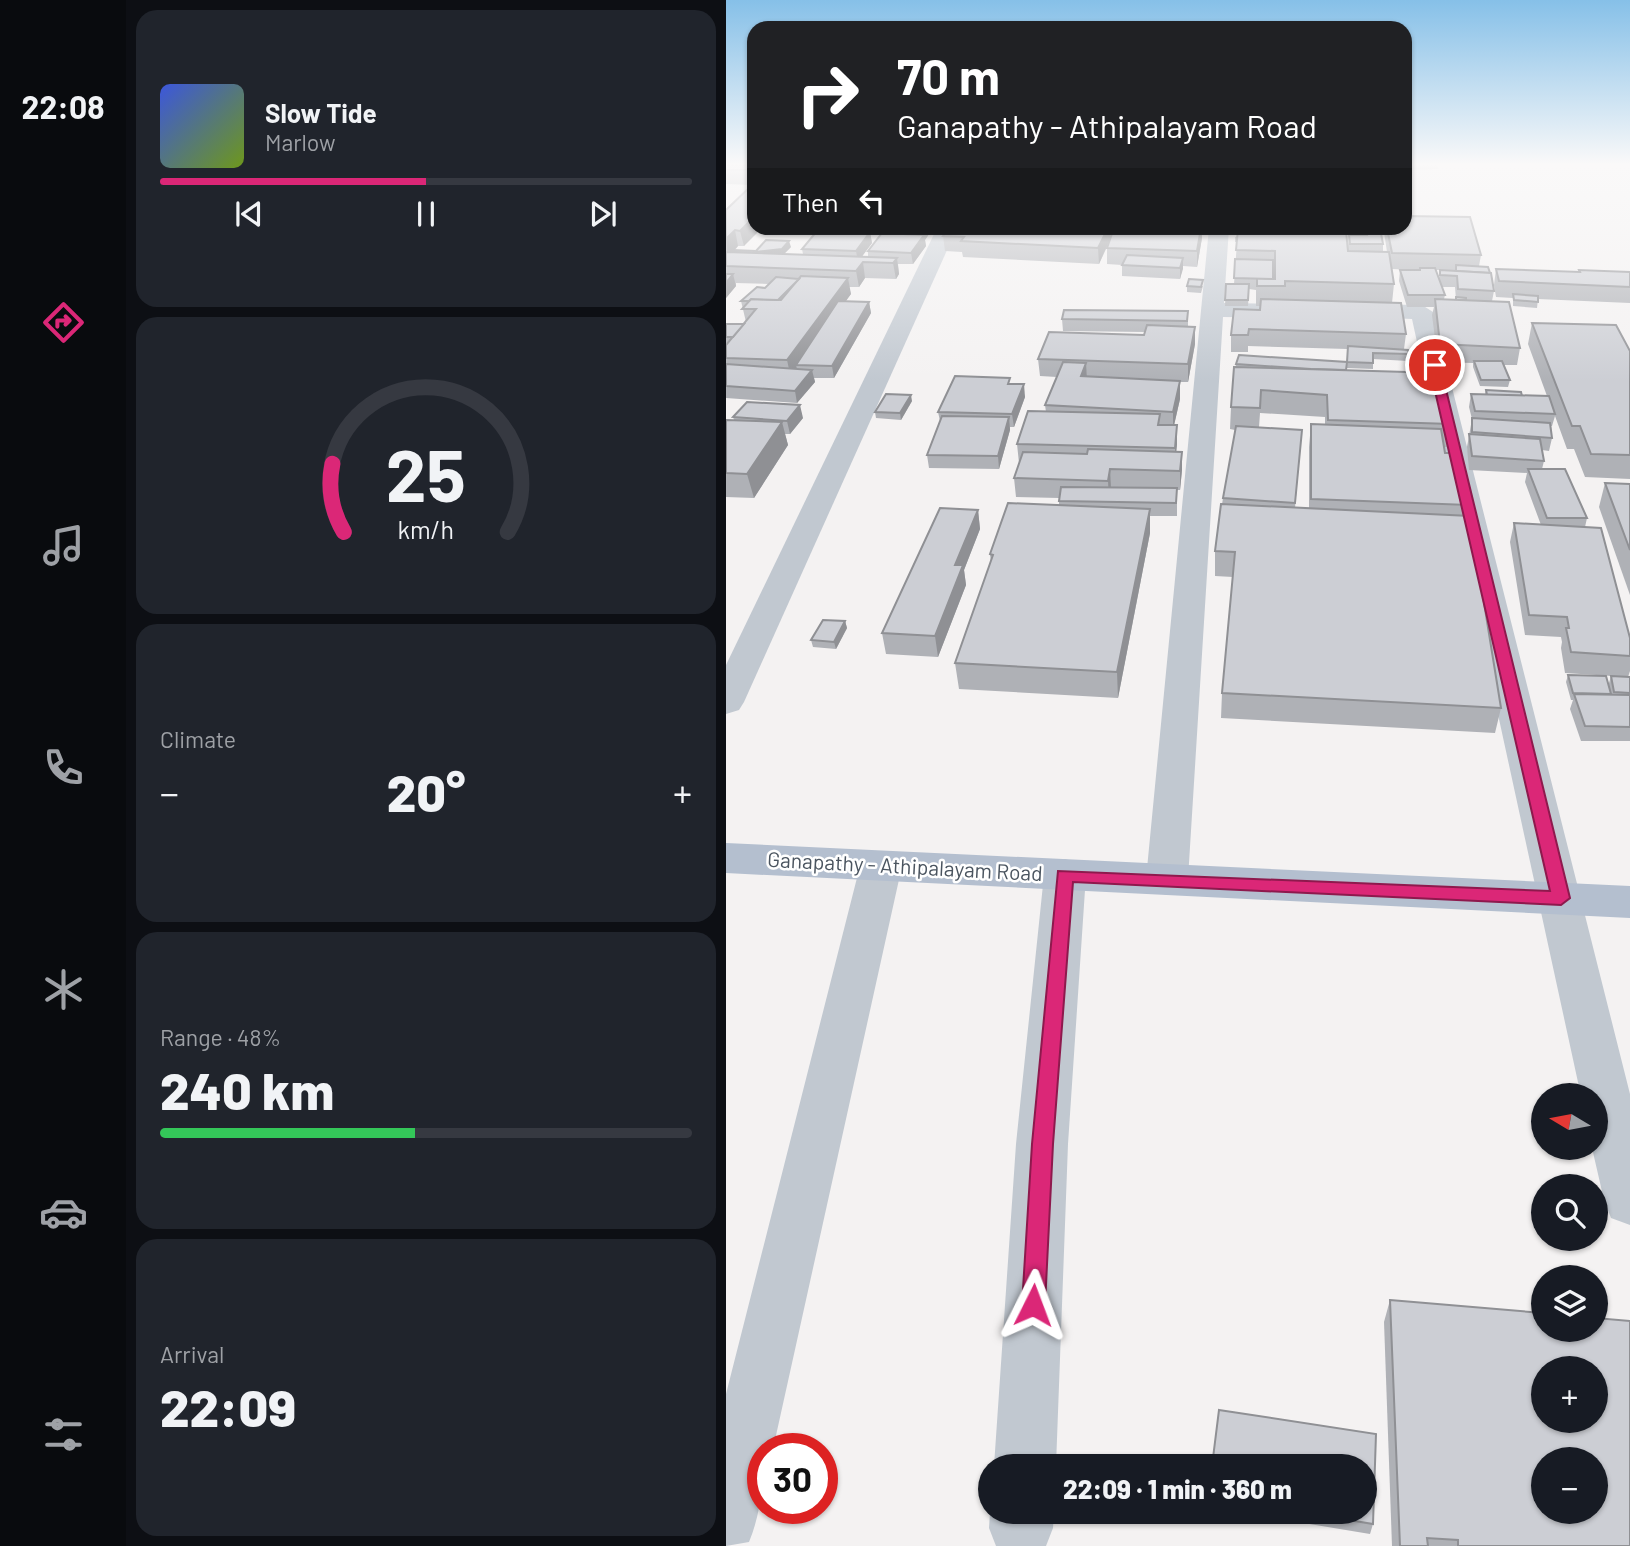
<!DOCTYPE html>
<meta charset="utf-8">
<style>
body{margin:0;font-family:Barlow,sans-serif;background:#20242c;color:#f1f3f6;height:100vh;display:flex;flex-direction:column;font-size:26px;white-space:nowrap}
*{box-sizing:border-box;margin:0}
p{font-size:23px;color:#9ea1a6}
.icon{flex:none;width:38px;height:38px;fill:none;stroke:currentColor;stroke-width:2;stroke-linecap:round;stroke-linejoin:round}
.map{position:relative;flex:1;overflow:hidden}
.drawer{display:flex;flex-direction:column;gap:10px;padding:10px;background:#0d0f14;width:600px}
.drawer>*{flex:none}
.banner{position:absolute;left:21px;top:21px;width:665px;height:214px;border-radius:21px;box-shadow:0 2px 5px #0004;background:#202124;color:#fff;overflow:hidden}
.needle{width:46px;rotate:280deg}
.fabs{position:absolute;left:805px;top:1083px;display:grid;gap:14px}
.fabs a{display:grid;place-items:center;width:77px;height:77px;border-radius:50%;background:#171b24;box-shadow:0 2px 5px #0004;font-size:35px}
.speed{position:absolute;left:21px;top:1433px;display:flex;gap:14px;font-size:35px;font-weight:700;text-align:center}
.speed>*{display:grid;place-content:center;width:91px;height:91px;border-radius:50%;background:#171b24;box-shadow:0 2px 5px #0004;line-height:1}
.speed .limit{border:10px solid #d22;background:#fff;color:#111}
.pin{position:absolute;display:grid;place-items:center;width:60px;height:60px;color:#fff;margin:-30px;border:4px solid #fff;border-radius:50%;box-shadow:0 2px 7px #0007}
.me{position:absolute;width:77px;margin:-38px;rotate:3deg;stroke-linejoin:round;filter:drop-shadow(0 0 5px #0008)}
.turn{display:flex;align-items:center;gap:24px;height:147px;padding:0 35px;font-size:32px}
.turn .icon{width:91px;height:91px;stroke-width:2.5}
.turn b{display:block;font-size:49px;line-height:60px}
.then{display:flex;align-items:center;height:66px;padding:0 35px;background:#0003;gap:14px;font-size:26px}
.big{font-size:52px;font-weight:800;line-height:1.1}
.drawer .widget{flex:1;display:flex;flex-direction:column;justify-content:center;gap:10px;min-width:0;padding:0 24px;border-radius:21px;background:#20242c}
.drawer .dial{align-items:center;gap:0}
.dial svg{height:182px;overflow:visible;fill:none;stroke:#363941;stroke-width:7;stroke-linecap:round;text-anchor:middle}
.dial text{fill:#f1f3f6;stroke:none}
.song{display:flex;align-items:center;gap:21px}
.cover{width:84px;height:84px;border-radius:10px;background:linear-gradient(135deg,hsl(230 70% 55%),hsl(80 70% 35%))}
.played{height:7px;border-radius:4px;background:linear-gradient(90deg,#db2777 50%,#363941 50%)}
.keys{display:flex;justify-content:space-around;direction:ltr}
.heat{display:flex;justify-content:space-between;align-items:center;font-size:38px;direction:ltr}
.charge{height:10px;border-radius:5px;background:linear-gradient(90deg,#34c759 48%,#363941 0)}
.trip{position:absolute;left:252px;top:1454px;width:399px;height:70px;border-radius:35px;background:#171b24;box-shadow:0 2px 5px #0004;font-weight:800;line-height:70px;text-align:center}
main{display:flex;flex:1;min-height:0}
.dock{display:flex;flex-direction:column;width:126px;justify-content:space-around;align-items:center;background:#090b0e;color:#9ea1a6}
.dock .icon{width:49px;height:49px}
.dock .current{color:#db2777}
.dock b{font-size:32px;color:#f1f3f6}
.map>svg:first-child{display:block}
.lines{fill:none;stroke-linecap:round;stroke-linejoin:round}
.minor{fill:#c1c8d0;fill-rule:evenodd}
.major{fill:#b4bfcf;fill-rule:evenodd}
.wall{fill:#afb1b6;fill-rule:evenodd}
.shaded-wall{fill:#8f9094}
.building{fill:#ccced4;stroke:#8f9094;stroke-width:2;fill-rule:evenodd}
.route{fill:#db2777;stroke:#8e194d;stroke-width:2}
.labels{text-anchor:middle;stroke-width:5;stroke-linejoin:round;paint-order:stroke}
.street-label{font-size:21px;fill:#4a545f;stroke:#fff}
</style>
<main>
<nav class="dock">
<b>22:08</b>
<svg class="icon current" aria-label="directions" viewBox="0 0 24 24"><path d="M12 3l9 9-9 9-9-9zM9 14v-3h6M13 9l2 2-2 2"/></svg>
<svg class="icon" aria-label="music" viewBox="0 0 24 24"><path d="M9 18V5l10-2v13"/><circle cx="6" cy="18" r="3"/><circle cx="16" cy="16" r="3"/></svg>
<svg class="icon" aria-label="phone" viewBox="0 0 24 24"><path d="M5 4h4l2 5-3 2q2 4 5 5l2-3 5 2v4C11 20 4 13 5 4z"/></svg>
<svg class="icon" aria-label="climate" viewBox="0 0 24 24"><path d="M12 3v18M4 7l16 10M4 17L20 7"/></svg>
<svg class="icon" aria-label="car" viewBox="0 0 24 24"><path d="M5 17H2v-5l4-1 3-4h7l3 4 3 1v5h-3M9 17h6M6 11h13"/><circle cx="7" cy="17" r="2"/><circle cx="17" cy="17" r="2"/></svg>
<svg class="icon" aria-label="filters" viewBox="0 0 24 24"><path d="M4 7h16M4 17h16"/><circle cx="9" cy="7" r="2"/><circle cx="15" cy="17" r="2"/></svg>
</nav>
<section class="drawer">
<div class="widget">
<div class="song"><i class="cover"></i><div><b>Slow Tide</b><p>Marlow</p></div></div>
<div class="played"></div>
<div class="keys"><svg class="icon" aria-label="previous" viewBox="0 0 24 24"><path d="M18 5L8 12l10 7zM5 5v14"/></svg><svg class="icon" aria-label="pause" viewBox="0 0 24 24"><path d="M8 5v14M16 5v14"/></svg><svg class="icon" aria-label="next" viewBox="0 0 24 24"><path d="M6 5l10 7-10 7zM19 5v14"/></svg></div>
</div>
<div class="widget dial"><svg viewBox="0 0 100 80">
<path d="M14 69A42 42 0 1 1 86 69"/>
<path d="M14 69A42 42 0 0 1 9 39" stroke="#db2777"/>
<text x="50" y="56" font-size="32" font-weight="700">25</text>
<text x="50" y="72" font-size="11">km/h</text>
</svg></div>
<div class="widget"><p>Climate</p>
<div class="heat"><a>−</a><b class="big">20°</b><a>+</a></div>
</div>
<div class="widget"><p>Range · 48%</p><b class="big">240 km</b><div class="charge"></div></div>
<div class="widget"><p>Arrival</p><b class="big">22:09</b></div>
</section>
<div class="map">
<svg width="904" height="1546" viewBox="0 0 904 1546">
<rect width="100%" height="100%" fill="#f4f2f2"/>
<g class="lines">
<!-- minor -->
<g class="minor">
<path d="M211 228H231L18 702 13 710 0 714V665Z"/>
<path d="M483 228H503L498 303 560 304 571 311 560 318 497 317 462 879 456 890 441 895 426 890 420 879Z"/>
<path d="M624 304 696 305 707 312 904 1094V1225L885 1218 878 1200 866 1148H870V1096H855L686 319 616 316 613 311 616 306Z"/>
<path d="M155 851 170 855 176 866 47 1449H37C37 1483 36 1510 23 1542L0 1546V1394L134 866 140 855Z"/>
<path d="M339 859 354 864 360 875 342 1144 330 1466H268L290 1144 318 875 324 864Z"/>
<path d="M264 1512H328L327 1528 320 1546H270L263 1528Z"/>
</g>
<!-- major -->
<path class="major" d="M0 843 904 886V918L0 873Z"/>
</g>
<!-- wall -->
<g class="wall">
<path d="M0 165H28V228L18 246H12L9 250 28 251 29 253 65 247 58 254H77L76 249 144 232 146 243 136 256 142 257V251L172 233 207 228 199 240 200 246 187 264H172L173 274 170 279 139 278 133 287H123L125 294 119 301 143 302 145 313 108 378H88L89 382 71 403 0 398V358L2 343H0V324H18L20 322 15 301 39 288 43 284 10 283V286L0 298V210L27 185 0 184Z"/>
<path d="M679 165H712V169L679 170Z"/>
<path d="M100 228H172L170 231 100 229Z"/>
<path d="M223 228H476V238L471 267 457 266 454 279 396 276V265L381 264V248L382 245 373 264 237 257 236 252 219 251 217 236Z"/>
<path d="M551 228H595V230L622 245 623 235H639L640 228 657 244V252H661L658 232V228H679L755 255 753 266 768 291 766 301 794 348 791 365H777L784 380 782 387 754 386 747 367V363L712 362 706 315 708 307H681L673 281 674 270H693L666 269 668 284 666 303 680 334 678 349 683 354 682 361 647 359V369L620 368V370L687 372 686 362V356L708 373 725 424 721 447H718L719 453 742 505 740 515 775 708 769 733 495 718 496 693 507 577 489 576V551L497 498 509 430 504 429 505 407 510 364 621 362V349L522 346V352H505V335L534 310V306H530V290L523 289 522 306H499L500 284H508L511 242H509V237L551 229ZM710 270H729H714L713 278ZM716 287H729L730 300 718 299 719 295ZM534 413 599 417V425L585 424 583 447V508H569L576 430 533 427Z"/>
<path d="M770 269 852 272 853 270 904 272V303L812 299 811 308 787 306V298L770 297 768 285Z"/>
<path d="M461 286H477L475 293 461 292Z"/>
<path d="M462 311V327L469 344 462 382H454V399L448 425 451 444 450 452 456 470 454 490H451V516H424V533L392 698 233 689 229 663 265 563 264 554 333 505V498L290 497 288 478 293 463 291 444 320 412 319 405 331 377 314 376 312 359 418 335 419 332 337 331 336 319Z"/>
<path d="M806 323 904 351V479L859 477 848 449H841L829 416 826 426H825L826 438 823 451 816 450 818 461 816 469 861 518 859 527 904 638V671L902 677 839 673 835 648 836 642 835 637 799 635 784 542 788 523 815 525 799 482 801 473 743 470 741 447 746 419 743 407 745 394 759 395 760 390 796 396H821L802 344Z"/>
<path d="M285 384 299 397 288 427H284V430L273 469 203 468 201 455 214 421 212 412Z"/>
<path d="M186 401 175 420 150 418 149 412Z"/>
<path d="M7 417 77 418 64 434H59L62 445 28 498 0 497V420H8Z"/>
<path d="M879 483 904 484V595L873 507Z"/>
<path d="M252 510 254 529 238 570 240 585 212 657 160 654 156 633Z"/>
<path d="M119 621 121 628 110 649 87 647 85 640Z"/>
<path d="M842 675 883 683 885 676 904 677V741H855L844 709 847 700H845L840 682Z"/>
<path d="M664 1300 904 1546H666L658 1322Z"/>
<path d="M511 1512H639L647 1524 644 1534Z"/>
</g>
<!-- shaded-wall -->
<g class="shaded-wall">
<path d="M28 217V228H36L18 246 14 231Z"/>
<path d="M203 228H207L199 240 200 246 187 264 185 253Z"/>
<path d="M382 228H384V239L373 264 372 248Z"/>
<path d="M475 228 476 238 471 267V251Z"/>
<path d="M9 230 12 246 1 258 0 239Z"/>
<path d="M144 232 146 243 132 262 130 251Z"/>
<path d="M63 241 65 247 57 255 29 252Z"/>
<path d="M171 258 173 274 170 279 167 263Z"/>
<path d="M457 258V269L454 279V268Z"/>
<path d="M137 262 139 278 133 287 130 271Z"/>
<path d="M7 274 10 286 0 298V283Z"/>
<path d="M122 278 125 294 74 365H70L71 369 65 378 61 360Z"/>
<path d="M143 302 145 313 108 378 106 366Z"/>
<path d="M469 327V344L462 382V364Z"/>
<path d="M360 363 361 380 355 376Z"/>
<path d="M86 370 89 382 71 403 69 391Z"/>
<path d="M454 381V399L447 430V412Z"/>
<path d="M298 384 299 397 288 427 286 414Z"/>
<path d="M185 395 186 401 175 420 174 413Z"/>
<path d="M74 405 77 418 64 434 61 421Z"/>
<path d="M283 417 284 430 273 469 272 456Z"/>
<path d="M56 422 62 445 28 498 21 474Z"/>
<path d="M451 425V444L449 466V448Z"/>
<path d="M456 452V470L454 490V471Z"/>
<path d="M384 469 385 488 383 500 382 481Z"/>
<path d="M424 509V533L392 698 391 672Z"/>
<path d="M252 510 254 529 238 570 240 585 212 657 209 636 229 565Z"/>
<path d="M119 621 121 628 110 649 108 642Z"/>
</g>
<!-- building -->
<g class="building">
<rect x="0" y="165" width="28" height="5"/>
<path d="M28 183V217L14 231 9 230 0 239V210Z"/>
<path d="M679 216 744 217 755 255 666 253 661 228H679Z"/>
<path d="M176 228H203L198 235 172 233Z"/>
<path d="M223 228H382L372 248 235 241 238 237 217 236Z"/>
<path d="M388 228H475L471 251 381 248Z"/>
<path d="M565 228H592L593 230H565Z"/>
<path d="M640 228H654L657 244H624L623 235H641Z"/>
<path d="M512 229 620 231 622 251 663 252 668 284 559 281V286H531V278L549 279V251L510 250Z"/>
<path d="M91 231 144 232 130 251 76 249Z"/>
<path d="M156 233 198 235 185 253 142 251Z"/>
<path d="M40 240 63 241 56 249 29 252Z"/>
<path d="M7 250 28 251 26 253 5 252Z"/>
<path d="M0 252 171 258 167 263 137 262 130 271 0 266Z"/>
<path d="M401 255 457 258 454 268 396 265Z"/>
<path d="M509 259 547 260V279L508 278Z"/>
<path d="M730 265 762 267 764 273 730 271Z"/>
<path d="M694 268H709L719 295H682L674 270H694Z"/>
<path d="M770 269 854 272 853 270 904 272V287L773 281Z"/>
<path d="M714 270 765 273 768 291 732 289 731 276 714 275Z"/>
<path d="M0 274H7L0 283Z"/>
<path d="M75 276 122 278 61 360 0 358V345L30 309H16L25 299 55 300Z"/>
<path d="M50 277 73 279 52 300 25 299 23 301H15L31 287 39 288Z"/>
<path d="M463 279 477 280 475 287 461 286Z"/>
<path d="M500 284H523L522 300H499Z"/>
<path d="M787 294 812 296V302L788 300Z"/>
<path d="M730 297 740 298V300H730Z"/>
<path d="M535 299 675 303 680 334 523 329 522 335H505L508 309 534 310Z"/>
<path d="M709 299 783 302 794 348 714 344Z"/>
<path d="M112 301 143 302 106 366 70 365Z"/>
<path d="M338 310 462 311 461 321 336 319Z"/>
<path d="M806 323 890 325 904 351V455L865 454 854 426H846Z"/>
<path d="M0 324H18L7 337H0Z"/>
<path d="M421 325 469 327 462 364 312 359 323 332 418 335Z"/>
<path d="M622 346 682 350 683 354 647 353V363L621 362Z"/>
<path d="M513 355 621 362 620 370 585 369 510 364Z"/>
<path d="M686 356 706 357 708 373 689 372Z"/>
<path d="M748 361H776L784 380H755Z"/>
<path d="M337 362 360 363 355 376 454 381 447 412 319 405Z"/>
<path d="M0 364 86 370 69 391 0 386Z"/>
<path d="M508 367 715 373 725 424 602 420 601 395 535 390 534 408 505 407Z"/>
<path d="M229 376 284 378 282 384H298L286 414 212 412Z"/>
<path d="M760 390 795 392 796 396 761 395Z"/>
<path d="M160 394 185 395 174 413 149 412Z"/>
<path d="M745 394 823 396 829 414 749 411Z"/>
<path d="M21 402 74 405 61 421 7 417Z"/>
<path d="M302 411 434 414 432 425H451L449 448 291 444Z"/>
<path d="M216 416 283 417 272 456 201 455Z"/>
<path d="M746 418 824 423 826 438 746 432Z"/>
<path d="M0 420 56 422 21 474 0 473Z"/>
<path d="M585 424 715 429 719 453H732L742 505 585 499Z"/>
<path d="M510 426 576 430 569 503 497 498Z"/>
<path d="M743 434 814 439 818 461 746 456Z"/>
<path d="M362 449 456 452 454 471 384 469 382 481 288 478 297 452 361 454Z"/>
<path d="M802 469H839L861 518H821Z"/>
<path d="M879 483 904 484V550Z"/>
<path d="M335 487 451 488 450 503 333 501Z"/>
<path d="M282 503 424 509 391 672 229 663 267 555 264 554Z"/>
<path d="M495 504 744 516 775 708 496 693 509 552 489 551Z"/>
<path d="M214 508 252 510 229 565H237L209 636 156 633Z"/>
<path d="M788 523 875 528 904 638V656L845 652 840 628H843L841 617 803 615Z"/>
<path d="M97 620 119 621 108 642 85 640Z"/>
<path d="M842 675 880 676 885 694 847 693Z"/>
<path d="M885 676 904 677V693L888 692Z"/>
<path d="M848 694 904 695V727L859 726Z"/>
<path d="M664 1300 817 1313V1330H870V1318L904 1321V1546H732V1540L701 1538 702 1546H674ZM817 1368H870V1421H817ZM817 1460H870V1512H817Z"/>
<path d="M493 1410 650 1434 647 1524 575 1512H639V1466H486Z"/>
</g>
<!-- sky -->
<linearGradient id="sky" x2="0" y2="1"><stop stop-color="#86c0e8"/><stop offset="0.43" stop-color="#faf9f9"/><stop offset="1" stop-color="#faf9f9" stop-opacity="0"/></linearGradient>
<rect width="904" height="382" fill="url(#sky)"/>
<!-- route -->
<path class="route" d="M709 362 714 365 844 898 835 905 347 882 327 1144 319 1305 316 1314 307 1317 299 1314 296 1305 306 1144 332 871 824 891 703 365Z"/>
<g class="labels">
<!-- street labels -->
<g class="street-label">
<text transform="translate(179 867) rotate(3)" y="7">Ganapathy - Athipalayam Road</text>
</g>
</g>
</svg>
<div class="fabs">
<a><svg class="needle" viewBox="-14 -14 28 28"><path d="M0-13l5 13h-10z" fill="#e53935"/><path d="M0 13l5-13h-10z" fill="#9ea1a6"/></svg></a>
<a><svg class="icon" aria-label="search" viewBox="0 0 24 24"><circle cx="10" cy="10" r="6"/><path d="M15 15l6 6"/></svg></a>
<a><svg class="icon" aria-label="layers" viewBox="0 0 24 24"><path d="M12 4l9 5-9 5-9-5zM3 14l9 5 9-5"/></svg></a>
<a>+</a>
<a>−</a>
</div>
<div class="speed"><div class="limit">30</div></div>
<div class="pin" style="left:709px;top:365px;background:#d93025"><svg class="icon" aria-label="arrive" viewBox="0 0 24 24"><path d="M6 21V4h12l-3 4 3 4H6"/></svg></div>
<svg class="me" style="left:307px;top:1305px" viewBox="-20 -20 40 40"><path d="M0-17L14 15 0 8-14 15z" fill="#db2777" stroke="#fff" stroke-width="4"/></svg>
<div class="trip">22:09 · 1 min · 360 m</div>
<div class="banner">
<div class="turn"><svg class="icon" aria-label="right" viewBox="0 0 24 24"><path d="M7 20v-9h11M14 6l5 5-5 5"/></svg><div><b>70 m</b>Ganapathy - Athipalayam Road</div></div>
<div class="then">Then<svg class="icon" aria-label="left" viewBox="0 0 24 24"><path d="M17 20v-9H6M10 6l-5 5 5 5"/></svg></div>
</div>
</div>
</main>
